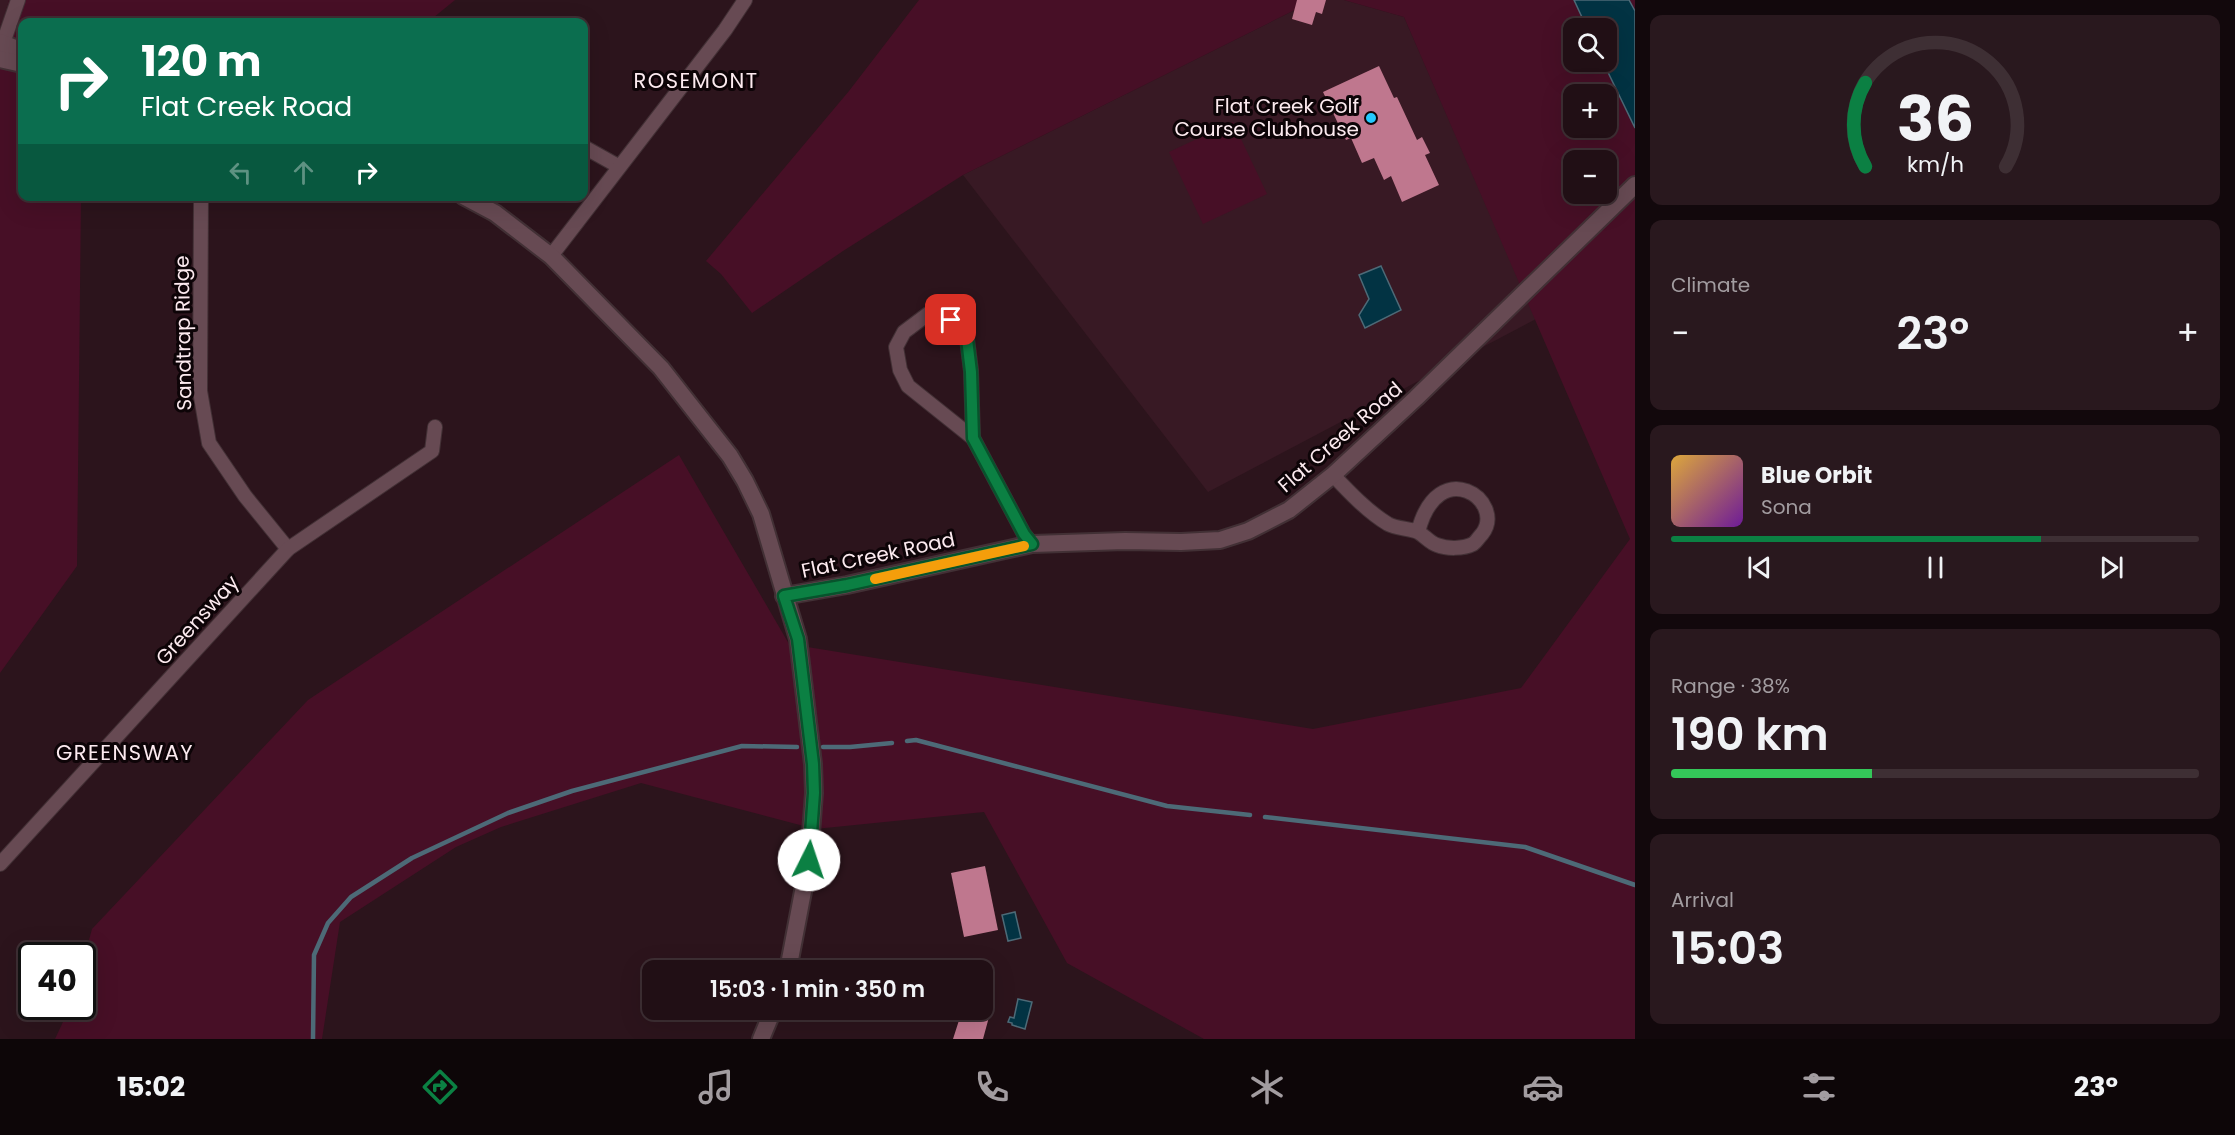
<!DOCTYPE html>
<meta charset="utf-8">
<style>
body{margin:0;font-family:Poppins,sans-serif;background:#29181e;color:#f1f3f6;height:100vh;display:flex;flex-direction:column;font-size:22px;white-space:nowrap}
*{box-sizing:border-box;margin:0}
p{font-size:20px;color:#a29ca0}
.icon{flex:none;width:33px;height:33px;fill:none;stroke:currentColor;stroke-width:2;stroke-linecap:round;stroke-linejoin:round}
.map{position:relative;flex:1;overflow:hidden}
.details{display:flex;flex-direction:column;gap:15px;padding:15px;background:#12080c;width:600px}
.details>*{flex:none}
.banner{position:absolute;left:18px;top:18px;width:570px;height:183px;border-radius:12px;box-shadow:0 6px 24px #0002,0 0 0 2px #3e2f34;background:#0b6e4f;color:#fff;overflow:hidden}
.fabs{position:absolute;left:1563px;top:18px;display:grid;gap:12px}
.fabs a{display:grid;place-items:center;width:54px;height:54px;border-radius:12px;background:#210f15;box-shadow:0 6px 24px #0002,0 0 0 2px #3e2f34;font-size:30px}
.speed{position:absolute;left:18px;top:942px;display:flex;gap:12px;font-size:30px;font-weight:700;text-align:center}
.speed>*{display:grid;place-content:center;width:78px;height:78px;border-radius:50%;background:#210f15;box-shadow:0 6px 24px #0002,0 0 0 2px #3e2f34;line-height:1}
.speed .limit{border:3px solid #111;border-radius:9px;background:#fff;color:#111}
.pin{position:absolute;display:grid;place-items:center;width:51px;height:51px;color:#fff;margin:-26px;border-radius:12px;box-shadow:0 3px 9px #0006}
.me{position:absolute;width:66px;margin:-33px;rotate:4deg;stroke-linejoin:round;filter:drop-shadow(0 0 4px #0008)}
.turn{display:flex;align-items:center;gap:21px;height:126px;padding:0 24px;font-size:27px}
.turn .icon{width:78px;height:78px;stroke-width:2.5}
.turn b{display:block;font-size:42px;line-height:51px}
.lanes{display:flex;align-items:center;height:57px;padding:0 24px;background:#0003;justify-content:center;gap:30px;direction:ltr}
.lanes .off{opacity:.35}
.big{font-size:45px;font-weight:600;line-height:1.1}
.details .widget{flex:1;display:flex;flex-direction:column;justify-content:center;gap:9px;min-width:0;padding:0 21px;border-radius:12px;background:#29181e}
.details .dial{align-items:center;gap:0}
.dial svg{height:156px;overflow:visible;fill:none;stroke:#3e2f34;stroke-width:7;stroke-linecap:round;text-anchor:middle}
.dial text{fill:#f1f3f6;stroke:none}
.song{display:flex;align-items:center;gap:18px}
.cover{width:72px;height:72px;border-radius:9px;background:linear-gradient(135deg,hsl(40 70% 55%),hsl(280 70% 35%))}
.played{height:6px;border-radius:3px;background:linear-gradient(90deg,#0b8043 70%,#3e2f34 70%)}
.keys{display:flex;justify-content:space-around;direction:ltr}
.heat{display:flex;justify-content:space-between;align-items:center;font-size:33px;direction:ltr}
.charge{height:9px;border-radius:4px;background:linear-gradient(90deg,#34c759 38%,#3e2f34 0)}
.trip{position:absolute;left:642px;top:960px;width:351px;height:60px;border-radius:12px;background:#210f15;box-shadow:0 6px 24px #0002,0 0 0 2px #3e2f34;font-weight:600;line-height:60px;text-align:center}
.tabs{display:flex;height:96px;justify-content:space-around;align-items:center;background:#0d0608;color:#a29ca0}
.tabs .icon{width:42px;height:42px}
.tabs .current{color:#0b8043}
.tabs b{font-size:27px;color:#f1f3f6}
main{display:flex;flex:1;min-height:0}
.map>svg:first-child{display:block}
.built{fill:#381924}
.green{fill:#470f26;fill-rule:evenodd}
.water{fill:#023343;stroke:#4d6a77;stroke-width:1.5}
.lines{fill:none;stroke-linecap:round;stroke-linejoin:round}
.stream{stroke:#4d6a77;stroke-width:4.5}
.building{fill:#bf778e}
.minor-casing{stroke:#423035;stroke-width:16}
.tertiary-casing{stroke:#423035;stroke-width:20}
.minor{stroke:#674a53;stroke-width:14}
.tertiary{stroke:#674a53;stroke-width:16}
.route-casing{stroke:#07532c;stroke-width:15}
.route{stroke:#0b8043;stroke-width:10}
.slow{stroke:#f59e0b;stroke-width:10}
.poi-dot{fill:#24c9fe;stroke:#0d0407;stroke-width:2}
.labels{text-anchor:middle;stroke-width:6;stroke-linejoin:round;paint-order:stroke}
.poi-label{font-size:20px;fill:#fceaef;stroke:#0d0407;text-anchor:end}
.street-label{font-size:20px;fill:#fceaef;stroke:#0d0407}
.neighbourhood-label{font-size:21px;letter-spacing:1.5px;fill:#fceaef;stroke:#0d0407}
</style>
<main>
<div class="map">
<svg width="1635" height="1039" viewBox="0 0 1635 1039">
<rect width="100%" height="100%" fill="#2c141c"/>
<!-- built -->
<g class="built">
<path d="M0 0H9L0 33Z"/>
<path d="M1315 0H1344L1404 17 1536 319 1208 492 963 175Z"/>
</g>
<!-- green -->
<g class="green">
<path d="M9 0H455L428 22H22V196L81 197 77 566 0 673V34Z"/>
<path d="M919 0H1315L963 175 843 251 752 313 721 274 706 261 849 91Z"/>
<path d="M1344 0H1635V1039H1204L1067 963 984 812 815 829 641 783 501 827 456 847 340 922 322 1039H55L70 1007 82 1006 83 962 92 929 308 700 679 455 789 644 1313 729 1521 688 1630 539 1404 17ZM1574 28H1606V62H1574ZM1574 94H1606V128H1574ZM1574 160H1606V194H1574Z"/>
<path d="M1233 122 1267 194 1203 224 1169 152Z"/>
</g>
<!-- water -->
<g class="water">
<path d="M1574 0H1629L1635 11V128L1603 62H1606V28H1587Z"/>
<path d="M1381 266 1401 310 1365 328 1359 315 1369 299 1359 275Z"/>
<path d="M1015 912 1021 938 1008 941 1002 915Z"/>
<path d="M1018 999 1032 1002 1025 1029 1012 1025V1023L1008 1022 1010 1017 1014 1018Z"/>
</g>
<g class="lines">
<!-- stream -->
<g class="stream">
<path d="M907 741 916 740 1167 806 1250 815"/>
<path d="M823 747H850L892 743"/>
<path d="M1265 817 1525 847 1635 885"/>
<path d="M313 1039 314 955 328 923 351 897 412 858 508 813 572 791 742 746 797 747"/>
</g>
</g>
<!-- building -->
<g class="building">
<path d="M1297 0H1326L1322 14 1316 12 1312 25 1292 19Z"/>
<path d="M1379 66 1394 98 1397 97 1417 140 1422 137 1430 153 1425 155 1439 185 1402 202 1391 176 1384 180 1374 158 1362 163 1351 138 1346 140 1323 92Z"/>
<path d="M985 866 998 930 964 937 951 873Z"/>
<path d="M971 1012 989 1017 983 1039H953L961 1014 970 1017Z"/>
</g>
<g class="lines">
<!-- minor casing -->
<g class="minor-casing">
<g id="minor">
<path d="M0 52 18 0"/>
<path d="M584 147 618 166"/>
<path d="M201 196 200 391 209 443 245 496 288 549"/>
<path d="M551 256 725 30 745 0"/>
<path d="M928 314 951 320 967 339 971 371 973 438 908 386 900 370 896 347 904 332Z"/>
<path d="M973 438 1024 534 1032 544"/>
<path d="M1333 475C1349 492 1368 512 1388 524 1397 529 1409 528 1418 532 1425 536 1430 543 1437 545 1447 549 1463 549 1473 544 1476 542 1479 537 1482 534 1507 501 1438 453 1418 532"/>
<path d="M0 864 288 549 432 451 435 427"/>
</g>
</g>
<!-- tertiary casing -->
<g class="tertiary-casing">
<g id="tertiary">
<path d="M0 42 22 51"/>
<path d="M0 59 22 64"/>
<path d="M463 196 495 213 551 256 661 368 730 456 745 481 761 514 798 639 813 764 814 793 809 860 788 970"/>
<path d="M784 596 847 585 1032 544 1125 541 1181 542 1220 540 1248 531 1289 510 1333 475 1416 398 1635 185"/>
<path d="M761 1039 773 1010"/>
</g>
</g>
<!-- minor -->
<use href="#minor" class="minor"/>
<!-- tertiary -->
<use href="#tertiary" class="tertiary"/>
</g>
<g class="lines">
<!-- route casing -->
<g class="route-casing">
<path id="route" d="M809 860 814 793 813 764 798 639 784 596 847 585 1032 544 1024 534 973 438 971 372 967 339 951 320"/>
</g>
<!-- route -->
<use href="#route" class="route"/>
<!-- slow -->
<path class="slow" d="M875 579 1024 546"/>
</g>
<!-- markers -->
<circle class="poi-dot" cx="1371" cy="118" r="6"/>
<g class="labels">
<!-- poi labels -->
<g class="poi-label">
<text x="1359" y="113">Flat Creek Golf<tspan x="1359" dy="23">Course Clubhouse</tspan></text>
</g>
<!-- street labels -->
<g class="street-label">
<text transform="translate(183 333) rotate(-91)" y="7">Sandtrap Ridge</text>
<text transform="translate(1340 437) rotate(-41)" y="7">Flat Creek Road</text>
<text transform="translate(878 555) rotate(-12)" y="7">Flat Creek Road</text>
<text transform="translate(197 620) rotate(-48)" y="7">Greensway</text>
</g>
<!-- neighbourhood labels -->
<g class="neighbourhood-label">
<text x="696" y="88">ROSEMONT</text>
<text x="125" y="760">GREENSWAY</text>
</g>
</g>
</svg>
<div class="fabs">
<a><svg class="icon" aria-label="search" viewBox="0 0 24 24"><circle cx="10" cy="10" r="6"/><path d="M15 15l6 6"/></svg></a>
<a>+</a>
<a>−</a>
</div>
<div class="speed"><div class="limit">40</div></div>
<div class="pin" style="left:951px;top:320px;background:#d93025"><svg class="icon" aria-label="arrive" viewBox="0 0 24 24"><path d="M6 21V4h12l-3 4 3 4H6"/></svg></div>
<svg class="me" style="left:809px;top:860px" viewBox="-20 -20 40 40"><circle r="19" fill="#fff"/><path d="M0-13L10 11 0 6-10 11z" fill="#0b8043"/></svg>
<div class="trip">15:03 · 1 min · 350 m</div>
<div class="banner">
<div class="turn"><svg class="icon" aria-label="right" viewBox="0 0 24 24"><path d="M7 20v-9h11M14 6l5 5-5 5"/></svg><div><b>120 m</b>Flat Creek Road</div></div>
<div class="lanes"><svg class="icon off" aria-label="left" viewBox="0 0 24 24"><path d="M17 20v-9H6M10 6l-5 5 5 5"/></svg><svg class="icon off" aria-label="ahead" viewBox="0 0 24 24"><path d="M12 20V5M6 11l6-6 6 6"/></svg><svg class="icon" aria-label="right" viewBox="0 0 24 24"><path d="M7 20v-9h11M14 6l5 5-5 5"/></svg></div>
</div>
</div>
<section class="details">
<div class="widget dial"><svg viewBox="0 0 100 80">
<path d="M14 69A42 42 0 1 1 86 69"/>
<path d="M14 69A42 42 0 0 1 14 26" stroke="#0b8043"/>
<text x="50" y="56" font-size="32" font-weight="700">36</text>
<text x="50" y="72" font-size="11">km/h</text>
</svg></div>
<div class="widget"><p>Climate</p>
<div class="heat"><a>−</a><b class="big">23°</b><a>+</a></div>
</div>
<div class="widget">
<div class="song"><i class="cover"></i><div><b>Blue Orbit</b><p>Sona</p></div></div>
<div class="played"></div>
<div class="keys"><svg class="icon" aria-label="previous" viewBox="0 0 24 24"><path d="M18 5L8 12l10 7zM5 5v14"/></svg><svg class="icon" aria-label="pause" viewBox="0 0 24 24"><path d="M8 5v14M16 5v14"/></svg><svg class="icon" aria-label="next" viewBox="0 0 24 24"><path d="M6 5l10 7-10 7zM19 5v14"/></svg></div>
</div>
<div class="widget"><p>Range · 38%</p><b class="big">190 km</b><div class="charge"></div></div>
<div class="widget"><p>Arrival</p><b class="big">15:03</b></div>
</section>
</main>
<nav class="tabs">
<b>15:02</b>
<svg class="icon current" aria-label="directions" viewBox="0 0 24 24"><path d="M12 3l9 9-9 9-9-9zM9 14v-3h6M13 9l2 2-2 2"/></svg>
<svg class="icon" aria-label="music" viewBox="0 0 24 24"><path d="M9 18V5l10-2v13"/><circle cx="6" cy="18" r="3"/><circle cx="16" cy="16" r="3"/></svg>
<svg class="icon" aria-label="phone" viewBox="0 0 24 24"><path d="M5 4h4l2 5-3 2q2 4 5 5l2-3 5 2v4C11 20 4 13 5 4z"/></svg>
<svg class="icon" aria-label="climate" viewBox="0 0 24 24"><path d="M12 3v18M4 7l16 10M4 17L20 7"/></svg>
<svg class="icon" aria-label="car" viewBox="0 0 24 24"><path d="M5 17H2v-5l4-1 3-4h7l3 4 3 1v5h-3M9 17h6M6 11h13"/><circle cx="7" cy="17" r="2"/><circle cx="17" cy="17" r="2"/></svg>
<svg class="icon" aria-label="filters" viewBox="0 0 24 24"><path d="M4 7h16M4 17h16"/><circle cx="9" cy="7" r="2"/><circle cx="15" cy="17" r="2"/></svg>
<b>23°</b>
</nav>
